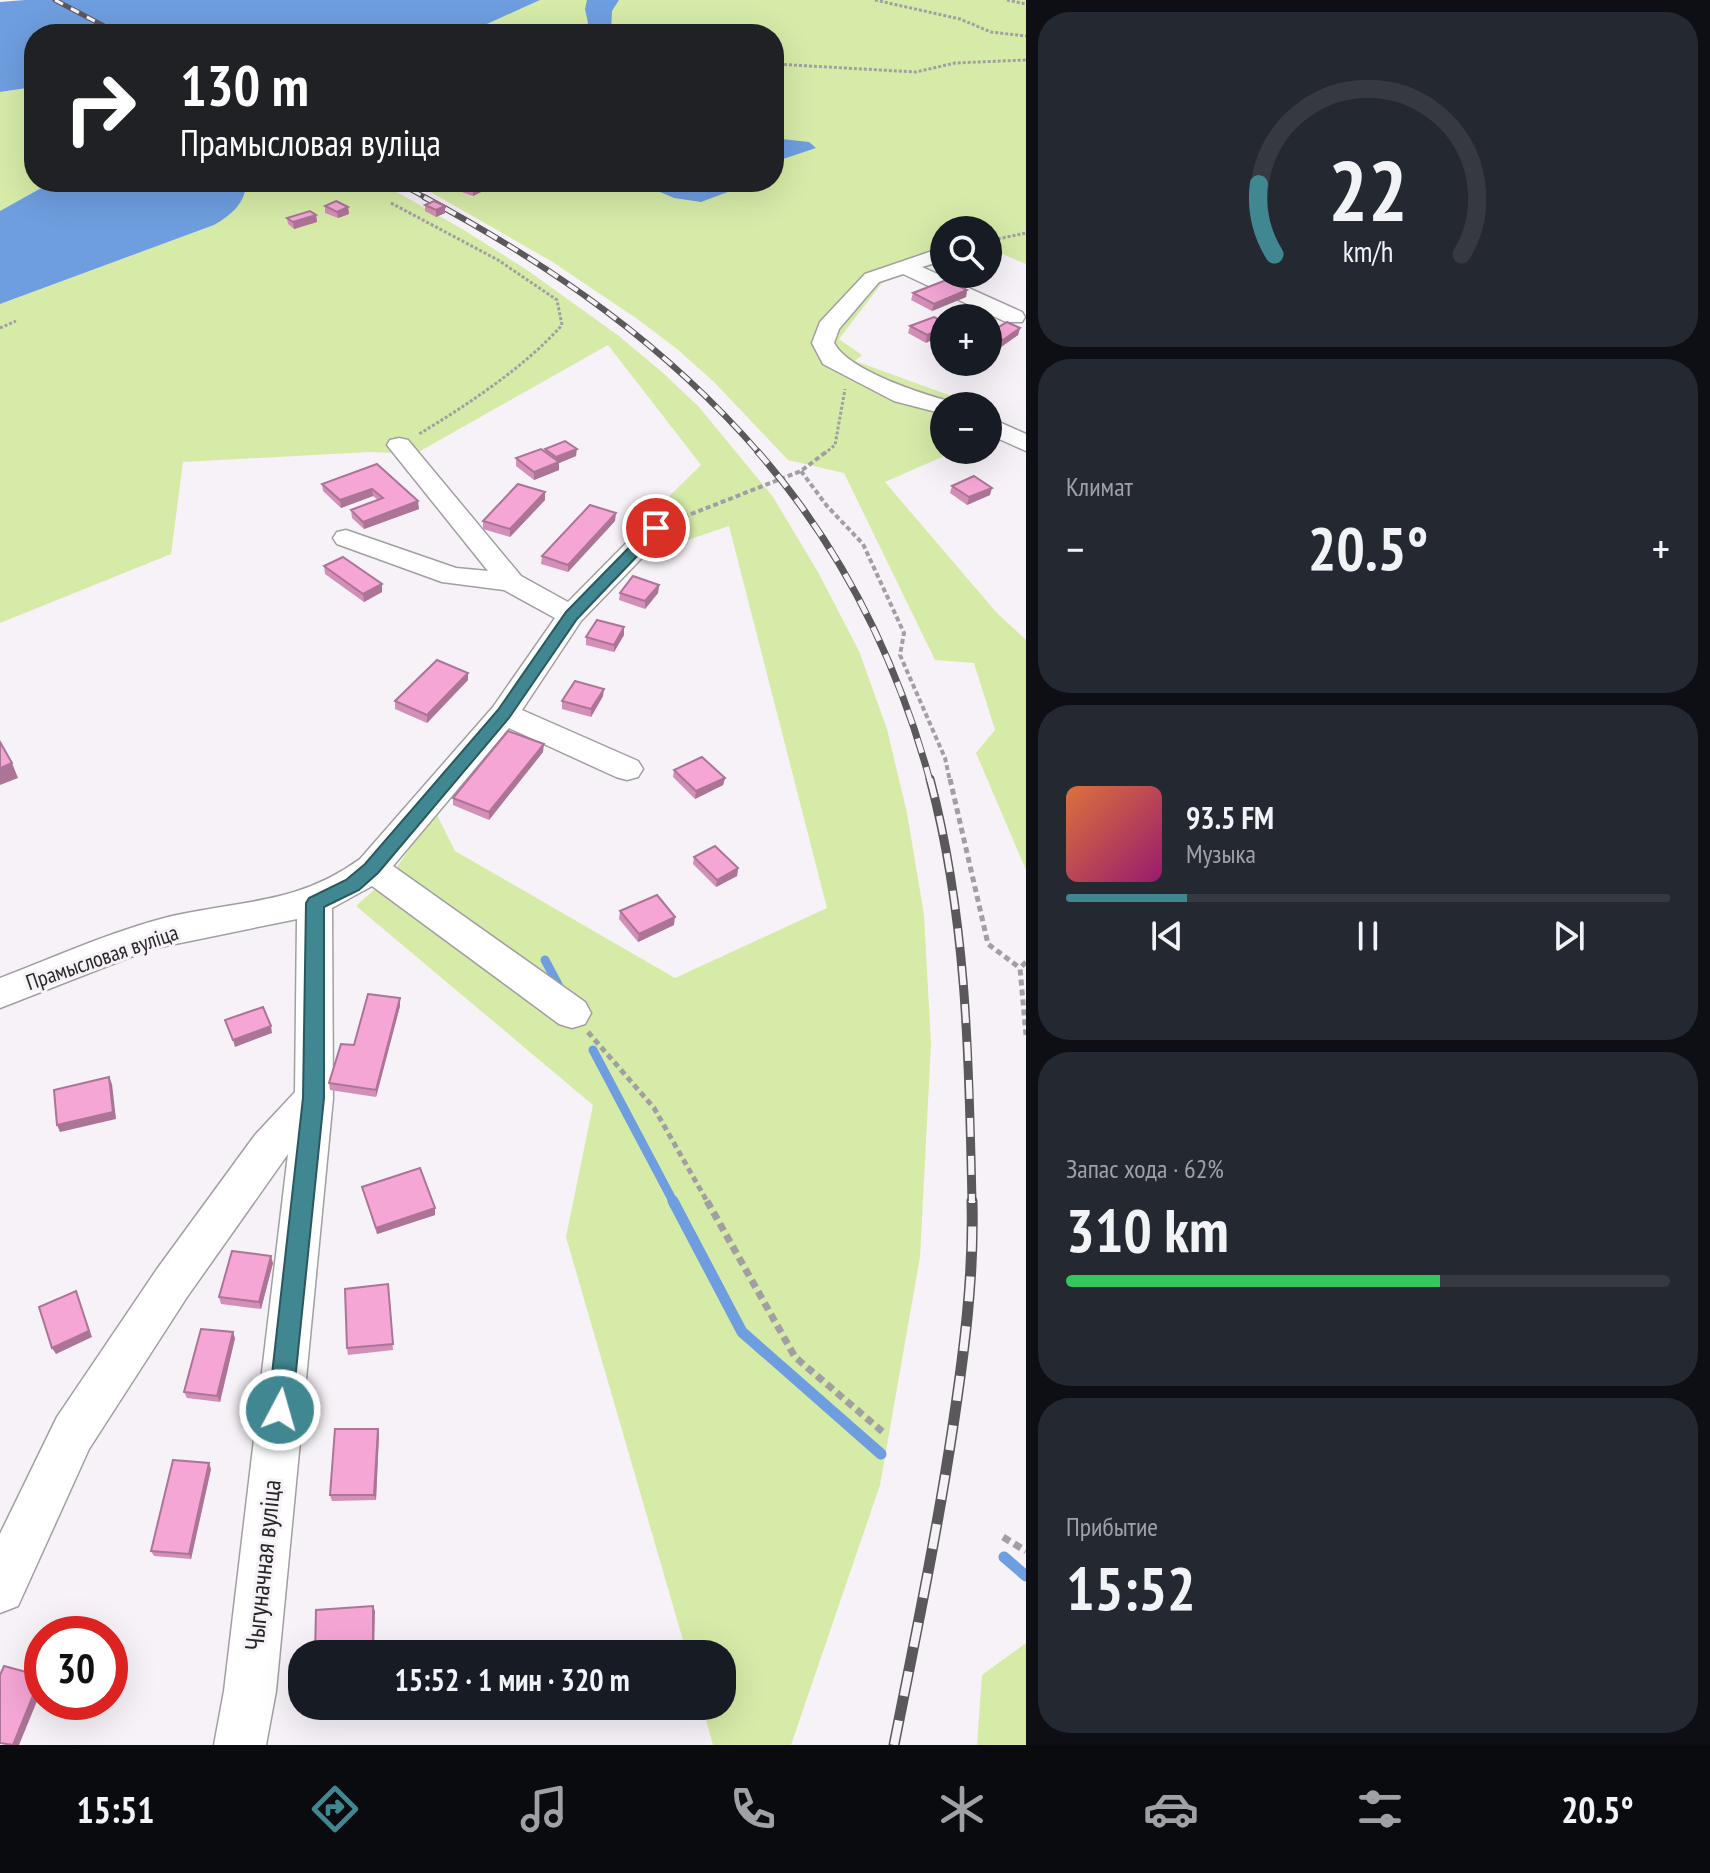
<!DOCTYPE html>
<html lang="ru">
<meta charset="utf-8">
<style>
body{margin:0;font-family:"PT Sans Narrow",sans-serif;background:#242831;color:#f1f3f6;height:100vh;display:flex;flex-direction:column;font-size:30px;white-space:nowrap}
*{box-sizing:border-box;margin:0}
p{font-size:26px;color:#9ea1a6}
.icon{flex:none;width:44px;height:44px;fill:none;stroke:currentColor;stroke-width:2;stroke-linecap:round;stroke-linejoin:round}
.map{position:relative;flex:1;overflow:hidden}
.side{display:flex;flex-direction:column;gap:12px;padding:12px;background:#0d0f14;width:684px}
.side>*{flex:none}
.guide{position:absolute;left:24px;top:24px;width:760px;height:168px;border-radius:32px;box-shadow:0 8px 32px #0002;background:#202124;color:#fff;overflow:hidden}
.fabs{position:absolute;left:930px;top:216px;display:grid;gap:16px}
.fabs a{display:grid;place-items:center;width:72px;height:72px;border-radius:50%;background:#171b24;box-shadow:0 8px 32px #0002;font-size:40px}
.speed{position:absolute;left:24px;top:1616px;display:flex;gap:16px;font-size:40px;font-weight:700;text-align:center}
.speed>*{display:grid;place-content:center;width:104px;height:104px;border-radius:50%;background:#171b24;box-shadow:0 8px 32px #0002;line-height:1}
.speed .limit{border:12px solid #d22;background:#fff;color:#111}
.pin{position:absolute;display:grid;place-items:center;width:68px;height:68px;color:#fff;margin:-34px;border:4px solid #fff;border-radius:50%;box-shadow:0 2px 8px #0007}
.me{position:absolute;width:88px;margin:-44px;rotate:6deg;stroke-linejoin:round;filter:drop-shadow(0 0 6px #0008)}
.turn{display:flex;align-items:center;gap:28px;height:168px;padding:0 24px;font-size:36px}
.turn .icon{width:104px;height:104px;stroke-width:2.5}
.turn b{display:block;font-size:56px;line-height:68px}
.big{font-size:60px;font-weight:700;line-height:1.1}
.side .widget{flex:1;display:flex;flex-direction:column;justify-content:center;gap:12px;min-width:0;padding:0 28px;border-radius:32px;background:#242831}
.side .dial{align-items:center;gap:0}
.dial svg{height:208px;overflow:visible;fill:none;stroke:#363941;stroke-width:7;stroke-linecap:round;text-anchor:middle}
.dial text{fill:#f1f3f6;stroke:none}
.song{display:flex;align-items:center;gap:24px}
.cover{width:96px;height:96px;border-radius:12px;background:linear-gradient(135deg,hsl(20 70% 55%),hsl(320 70% 35%))}
.played{height:8px;border-radius:4px;background:linear-gradient(90deg,#418791 20%,#363941 20%)}
.keys{display:flex;justify-content:space-around;direction:ltr}
.heat{display:flex;justify-content:space-between;align-items:center;font-size:44px;direction:ltr}
.charge{height:12px;border-radius:6px;background:linear-gradient(90deg,#34c759 62%,#363941 0)}
.trip{position:absolute;left:288px;top:1640px;width:448px;height:80px;border-radius:32px;background:#171b24;box-shadow:0 8px 32px #0002;font-weight:700;line-height:80px;text-align:center}
.tab-bar{display:flex;height:128px;justify-content:space-around;align-items:center;background:#090b0e;color:#9ea1a6}
.tab-bar .icon{width:56px;height:56px}
.tab-bar .active{color:#418791}
.tab-bar b{font-size:36px;color:#f1f3f6}
main{display:flex;flex:1;min-height:0}
.map>svg:first-child{display:block}
.green{fill:#d6eba8}
.water{fill:#6e9edf}
.lines{fill:none;stroke-linecap:round;stroke-linejoin:round}
.stream-far1{stroke:#6e9edf;stroke-width:9}
.stream{stroke:#6e9edf;stroke-width:11}
.minor-casing{stroke:#a29fa3;stroke-width:3}
.path-far3{stroke:#a29fa3;stroke-width:3;stroke-dasharray:3 2;stroke-linecap:butt}
.path-far2{stroke:#a29fa3;stroke-width:4;stroke-dasharray:5 3;stroke-linecap:butt}
.path-far1{stroke:#a29fa3;stroke-width:5;stroke-dasharray:6 4;stroke-linecap:butt}
.path{stroke:#a29fa3;stroke-width:7;stroke-dasharray:8 5;stroke-linecap:butt}
.minor{fill:#fff;fill-rule:evenodd}
.rail-far4-casing{stroke:#5a585a;stroke-width:5}
.rail-far3-casing{stroke:#5a585a;stroke-width:6}
.rail-far2-casing{stroke:#5a585a;stroke-width:7}
.rail-far1-casing{stroke:#5a585a;stroke-width:9}
.rail-casing{stroke:#5a585a;stroke-width:11}
.rail-far4{stroke:#f6f2f7;stroke-width:3;stroke-dasharray:9;stroke-linecap:butt}
.rail-far3{stroke:#f6f2f7;stroke-width:4;stroke-dasharray:12;stroke-linecap:butt}
.rail-far2{stroke:#f6f2f7;stroke-width:5;stroke-dasharray:15;stroke-linecap:butt}
.rail-far1{stroke:#f6f2f7;stroke-width:6;stroke-dasharray:19;stroke-linecap:butt}
.rail{stroke:#f6f2f7;stroke-width:8;stroke-dasharray:25;stroke-linecap:butt}
.wall{fill:#d38fb7}
.shaded-wall{fill:#ac7495}
.building{fill:#f5a6d5;stroke:#ac7495;stroke-width:2}
.route{fill:#418791;stroke:#2a585e;stroke-width:2}
.labels{text-anchor:middle;stroke-width:6;stroke-linejoin:round;paint-order:stroke}
.street-label{font-size:22px;fill:#282728;stroke:#f6f2f7}
.near-street-label{font-size:26px;fill:#282728;stroke:#f6f2f7}
</style>
<main>
<div class="map">
<svg width="1026" height="1745" viewBox="0 0 1026 1745">
<rect width="100%" height="100%" fill="#f6f2f7"/>
<!-- green -->
<g class="green">
<path d="M540 0H1026V264L988 248V230H944V262L882 283 839 339 862 355 855 361 979 406H944V450H958L885 482 996 612 1026 640V870L976 753 995 730 974 663 935 660 844 473 788 460 714 382 677 349 636 318 551 261 413 182H774V34H465Z"/>
<path d="M34 87V182H52L0 211V92Z"/>
<path d="M246 182H379L464 230 527 270 619 336 662 372 699 407 773 497 818 572 859 651 887 729 907 813 924 915 931 1044 920 1257 880 1485 791 1745H713L702 1706H722V1654H687L566 1237 593 1105 356 906 393 873 435 811 455 851 675 978 827 908 729 526 655 551 624 541 701 465 608 345 415 454 370 452 183 462 171 554 0 623V304L214 225 247 186Z"/>
<path d="M1026 1643V1745H977L982 1675Z"/>
</g>
<!-- water -->
<g class="water">
<path d="M25 0H540L465 34H34V87L0 92V2Z"/>
<path d="M587 0H619L612 11 611 34H582L588 23 585 9Z"/>
<path d="M782 139 809 142 816 148 774 162V141Z"/>
<path d="M52 182H246C246 203 231 215 214 225L0 304V211Z"/>
<path d="M597 182H745L741 187 701 202 674 198 644 185 603 186Z"/>
</g>
<g class="lines">
<!-- stream-far1 -->
<g class="stream-far1">
<path d="M545 960 561 990"/>
<path d="M593 1050 674 1203"/>
</g>
<!-- stream -->
<g class="stream">
<path d="M673 1201 742 1332 881 1454"/>
<path d="M1004 1557 1026 1576"/>
</g>
<!-- minor casing -->
<g class="minor-casing">
<g id="minor">
<path d="M944 247V260L922 267 1022 312 1025 317 1022 322H1006L903 274 879 282 839 329 834 343C849 371 922 394 952 402L955 406H944V414L894 401 823 364 812 343 820 322 865 274Z"/>
<path d="M988 417 1026 434V451L988 434Z"/>
<path d="M399 438 408 440 521 576 568 602 647 522H665L669 528 665 534 581 621 522 710 638 761 643 769 638 777 627 780 616 777 509 728 393 866 585 1002 591 1013 585 1024 572 1028 559 1024 372 886 332 908 333 1098 276 1691 266 1745H214L224 1691 288 1154 187 1297 89 1449 18 1606 0 1613V1534L57 1417 157 1269 255 1135 295 1092 297 919 151 949 0 1008V978C55 957 110 932 168 917 240 900 297 905 360 859L493 707 555 618 504 590 442 582 337 544 333 538 337 532 346 530 456 568 488 571 387 445 390 440Z"/>
</g>
</g>
<!-- path-far3 -->
<g class="path-far3">
<path d="M875 0 960 19 991 32 1026 36"/>
<path d="M1007 0 1026 4"/>
<path d="M774 64 916 72 955 63 1026 60"/>
<path d="M391 203 498 260 557 300 562 325C525 367 467 405 419 434"/>
<path d="M988 241 1026 233"/>
<path d="M0 328 16 321"/>
<path d="M824 454 835 445 845 389"/>
</g>
<!-- path-far2 -->
<g class="path-far2">
<path d="M801 471 827 506 863 544 904 633 900 655 945 758 950 781"/>
<path d="M676 520 801 471 826 452"/>
</g>
<!-- path-far1 -->
<g class="path-far1">
<path d="M950 779 988 944 1020 968"/>
<path d="M1026 962 1020 968 1026 1035"/>
<path d="M588 1032 654 1108 708 1203"/>
</g>
<!-- path -->
<g class="path">
<path d="M707 1201 795 1357 884 1433"/>
<path d="M1003 1537 1026 1551"/>
</g>
<!-- minor -->
<use href="#minor" class="minor"/>
<!-- rail-far4 casing -->
<g class="rail-far4-casing">
<g id="rail-far4">
<path d="M55 0 119 34"/>
<path d="M397 182 428 199"/>
</g>
</g>
<!-- rail-far3 casing -->
<g class="rail-far3-casing">
<path id="rail-far3" d="M424 197C551 265 665 344 760 454"/>
</g>
<!-- rail-far2 casing -->
<g class="rail-far2-casing">
<path id="rail-far2" d="M758 452C841 547 897 660 930 781"/>
</g>
<!-- rail-far1 casing -->
<g class="rail-far1-casing">
<path id="rail-far1" d="M930 779C967 918 969 1061 972 1203"/>
</g>
<!-- rail casing -->
<g class="rail-casing">
<path id="rail" d="M894 1745C915 1639 937 1533 953 1426 964 1352 974 1277 972 1201"/>
</g>
<!-- rail-far4 -->
<use href="#rail-far4" class="rail-far4"/>
<!-- rail-far3 -->
<use href="#rail-far3" class="rail-far3"/>
<!-- rail-far2 -->
<use href="#rail-far2" class="rail-far2"/>
<!-- rail-far1 -->
<use href="#rail-far1" class="rail-far1"/>
<!-- rail -->
<use href="#rail" class="rail"/>
</g>
<!-- wall -->
<g class="wall">
<path d="M453 183 483 191 473 196 453 189Z"/>
<path d="M425 205 445 206V213L436 217 425 211Z"/>
<path d="M325 206 348 207 349 214 338 218 325 213Z"/>
<path d="M316 215 317 222 294 229 288 224 287 218Z"/>
<path d="M967 290 966 297 932 311 911 300 913 293Z"/>
<path d="M934 317 926 343 908 333 910 326Z"/>
<path d="M1020 328 1018 335 1001 347 988 341 989 333Z"/>
<path d="M545 449 576 456 559 463V470L534 480 516 466V458L545 451Z"/>
<path d="M377 464 419 509 364 529 352 518 351 510 378 500 373 496 341 508 323 491 322 484Z"/>
<path d="M952 486 990 495 967 505 950 493Z"/>
<path d="M545 492V500L510 537 483 529V521Z"/>
<path d="M615 521 568 572 541 564 542 556Z"/>
<path d="M324 566 382 592 364 602 325 574Z"/>
<path d="M659 585 658 593 645 609 619 600 620 593Z"/>
<path d="M624 627V635L614 652 586 645V637Z"/>
<path d="M468 673V680L427 723 395 709V701Z"/>
<path d="M603 696 591 717 562 709V701Z"/>
<path d="M543 752 489 820 453 805V798Z"/>
<path d="M674 770 725 778 723 785 695 799 673 777Z"/>
<path d="M694 857 738 868 737 876 716 887 693 864Z"/>
<path d="M620 911 674 925 638 942 619 919Z"/>
<path d="M400 998V1006L376 1097 330 1090 329 1083 354 1045Z"/>
<path d="M362 1187 435 1215 377 1234Z"/>
<path d="M273 1263 261 1309 221 1304 219 1297Z"/>
<path d="M388 1284 393 1350 348 1355 347 1348Z"/>
<path d="M235 1338 220 1402 187 1398 184 1392Z"/>
<path d="M379 1434 376 1500 332 1501 330 1495Z"/>
<path d="M211 1469 191 1559 154 1556 151 1551Z"/>
<path d="M314 1706H345L315 1708Z"/>
</g>
<!-- shaded-wall -->
<g class="shaded-wall">
<path d="M483 185V191L473 196V190Z"/>
<path d="M445 206V213L436 217V210Z"/>
<path d="M348 207 349 214 338 218 337 212Z"/>
<path d="M316 215 317 222 294 229 293 222Z"/>
<path d="M967 290 966 297 932 311 934 304Z"/>
<path d="M944 328V334L926 343 927 335Z"/>
<path d="M1020 328 1018 335 1001 347 1003 340Z"/>
<path d="M577 449 576 456 559 463V470L534 480V472L556 464V457Z"/>
<path d="M992 488 990 495 967 505 969 497Z"/>
<path d="M372 489 373 496 341 508 340 500Z"/>
<path d="M545 492V500L510 537V529Z"/>
<path d="M418 501 419 509 364 529 363 522Z"/>
<path d="M616 513 615 521 568 572V565Z"/>
<path d="M382 584V592L364 602 363 594Z"/>
<path d="M659 585 658 593 645 609V601Z"/>
<path d="M624 627V635L614 652V645Z"/>
<path d="M468 673V680L427 723V715Z"/>
<path d="M604 689 603 696 591 717V709Z"/>
<path d="M544 744 543 752 489 820V812Z"/>
<path d="M12 763 18 778 0 785V768Z"/>
<path d="M725 778 723 785 695 799 696 791Z"/>
<path d="M738 868 737 876 716 887 717 880Z"/>
<path d="M675 917 674 925 638 942 639 934Z"/>
<path d="M400 998V1006L376 1097V1090Z"/>
<path d="M271 1026 272 1033 235 1047 233 1040Z"/>
<path d="M109 1077 112 1084 116 1119 60 1132 57 1125Z"/>
<path d="M435 1208V1215L377 1234 376 1228Z"/>
<path d="M271 1256 273 1263 261 1309 259 1302Z"/>
<path d="M76 1291 92 1337 56 1354 52 1348Z"/>
<path d="M233 1332 235 1338 220 1402 217 1396Z"/>
<path d="M378 1429 379 1434 376 1500 374 1495Z"/>
<path d="M209 1463 211 1469 191 1559 189 1554Z"/>
<path d="M373 1606 375 1611 374 1654H373Z"/>
<path d="M41 1676 42 1689 19 1745H13Z"/>
</g>
<!-- building -->
<g class="building">
<path d="M455 182H475L483 185 473 190 453 183Z"/>
<path d="M336 201 348 207 337 212 325 206Z"/>
<path d="M434 201 445 206 436 210 425 205Z"/>
<path d="M310 211 316 215 293 222 287 218Z"/>
<path d="M946 280 967 290 934 304 913 293Z"/>
<path d="M934 317 944 322V328L927 335 910 326Z"/>
<path d="M1007 322 1020 328 1003 340 989 333Z"/>
<path d="M565 441 577 449 556 457 545 449Z"/>
<path d="M541 449 559 462 534 472 516 458Z"/>
<path d="M377 464 418 501 363 522 351 510 383 498 372 489 340 500 322 484Z"/>
<path d="M974 476 992 488 969 497 952 486Z"/>
<path d="M518 484 545 492 510 529 483 521Z"/>
<path d="M590 505 616 513 568 565 542 556Z"/>
<path d="M343 557 382 584 363 594 324 566Z"/>
<path d="M633 576 659 585 645 601 620 593Z"/>
<path d="M597 620 624 627 614 645 586 637Z"/>
<path d="M437 660 468 673 427 715 395 701Z"/>
<path d="M575 681 604 689 591 709 562 701Z"/>
<path d="M508 731 544 744 489 812 453 798Z"/>
<path d="M0 742 12 763 0 768Z"/>
<path d="M702 757 725 778 696 791 674 770Z"/>
<path d="M715 846 738 868 717 880 694 857Z"/>
<path d="M657 895 675 917 639 934 620 911Z"/>
<path d="M368 994 400 998 376 1090 329 1083 341 1044 354 1045Z"/>
<path d="M263 1007 271 1026 233 1040 225 1020Z"/>
<path d="M109 1077 113 1112 57 1125 54 1090Z"/>
<path d="M420 1168 435 1208 376 1228 362 1187Z"/>
<path d="M232 1251 271 1256 259 1302 219 1297Z"/>
<path d="M388 1284 393 1344 347 1348 345 1289Z"/>
<path d="M76 1291 89 1331 52 1348 39 1307Z"/>
<path d="M201 1329 233 1332 217 1396 184 1392Z"/>
<path d="M335 1429H378L374 1495H330Z"/>
<path d="M173 1460 209 1463 189 1554 151 1551Z"/>
<path d="M373 1606V1654H315L316 1610Z"/>
<path d="M4 1666 41 1676 13 1745 0 1743V1675Z"/>
</g>
<!-- route -->
<path class="route" d="M656 524 661 525V531L577 619 509 718 378 873 359 890 324 907V1098L292 1410 289 1419 280 1422 272 1419 268 1410 303 1098 306 903 309 898 346 880 365 864 498 710 566 612 651 525Z"/>
<g class="labels">
<!-- street labels -->
<g class="street-label">
<text transform="translate(102 957) rotate(-19)" y="8">Прамысловая вуліца</text>
</g>
<!-- near-street labels -->
<g class="near-street-label">
<text transform="translate(263 1565) rotate(-84)" y="9">Чыгуначная вуліца</text>
</g>
</g>
</svg>
<div class="fabs">
<a><svg class="icon" aria-label="search" viewBox="0 0 24 24"><circle cx="10" cy="10" r="6"/><path d="M15 15l6 6"/></svg></a>
<a>+</a>
<a>−</a>
</div>
<div class="speed"><div class="limit">30</div></div>
<div class="pin" style="left:656px;top:528px;background:#d93025"><svg class="icon" aria-label="arrive" viewBox="0 0 24 24"><path d="M6 21V4h12l-3 4 3 4H6"/></svg></div>
<svg class="me" style="left:280px;top:1410px" viewBox="-20 -20 40 40"><circle r="17" fill="#418791" stroke="#fff" stroke-width="3"/><path d="M0-11L8 9 0 5-8 9z" fill="#fff"/></svg>
<div class="trip">15:52 · 1 мин · 320 m</div>
<div class="guide">
<div class="turn"><svg class="icon" aria-label="right" viewBox="0 0 24 24"><path d="M7 20v-9h11M14 6l5 5-5 5"/></svg><div><b>130 m</b>Прамысловая вуліца</div></div>
</div>
</div>
<section class="side">
<div class="widget dial"><svg viewBox="0 0 100 80">
<path d="M14 69A42 42 0 1 1 86 69"/>
<path d="M14 69A42 42 0 0 1 8 42" stroke="#418791"/>
<text x="50" y="56" font-size="32" font-weight="700">22</text>
<text x="50" y="72" font-size="11">km/h</text>
</svg></div>
<div class="widget"><p>Климат</p>
<div class="heat"><a>−</a><b class="big">20.5°</b><a>+</a></div>
</div>
<div class="widget">
<div class="song"><i class="cover"></i><div><b>93.5 FM</b><p>Музыка</p></div></div>
<div class="played"></div>
<div class="keys"><svg class="icon" aria-label="previous" viewBox="0 0 24 24"><path d="M18 5L8 12l10 7zM5 5v14"/></svg><svg class="icon" aria-label="pause" viewBox="0 0 24 24"><path d="M8 5v14M16 5v14"/></svg><svg class="icon" aria-label="next" viewBox="0 0 24 24"><path d="M6 5l10 7-10 7zM19 5v14"/></svg></div>
</div>
<div class="widget"><p>Запас хода · 62%</p><b class="big">310 km</b><div class="charge"></div></div>
<div class="widget"><p>Прибытие</p><b class="big">15:52</b></div>
</section>
</main>
<nav class="tab-bar">
<b>15:51</b>
<svg class="icon active" aria-label="directions" viewBox="0 0 24 24"><path d="M12 3l9 9-9 9-9-9zM9 14v-3h6M13 9l2 2-2 2"/></svg>
<svg class="icon" aria-label="music" viewBox="0 0 24 24"><path d="M9 18V5l10-2v13"/><circle cx="6" cy="18" r="3"/><circle cx="16" cy="16" r="3"/></svg>
<svg class="icon" aria-label="phone" viewBox="0 0 24 24"><path d="M5 4h4l2 5-3 2q2 4 5 5l2-3 5 2v4C11 20 4 13 5 4z"/></svg>
<svg class="icon" aria-label="climate" viewBox="0 0 24 24"><path d="M12 3v18M4 7l16 10M4 17L20 7"/></svg>
<svg class="icon" aria-label="car" viewBox="0 0 24 24"><path d="M5 17H2v-5l4-1 3-4h7l3 4 3 1v5h-3M9 17h6M6 11h13"/><circle cx="7" cy="17" r="2"/><circle cx="17" cy="17" r="2"/></svg>
<svg class="icon" aria-label="filters" viewBox="0 0 24 24"><path d="M4 7h16M4 17h16"/><circle cx="9" cy="7" r="2"/><circle cx="15" cy="17" r="2"/></svg>
<b>20.5°</b>
</nav>
